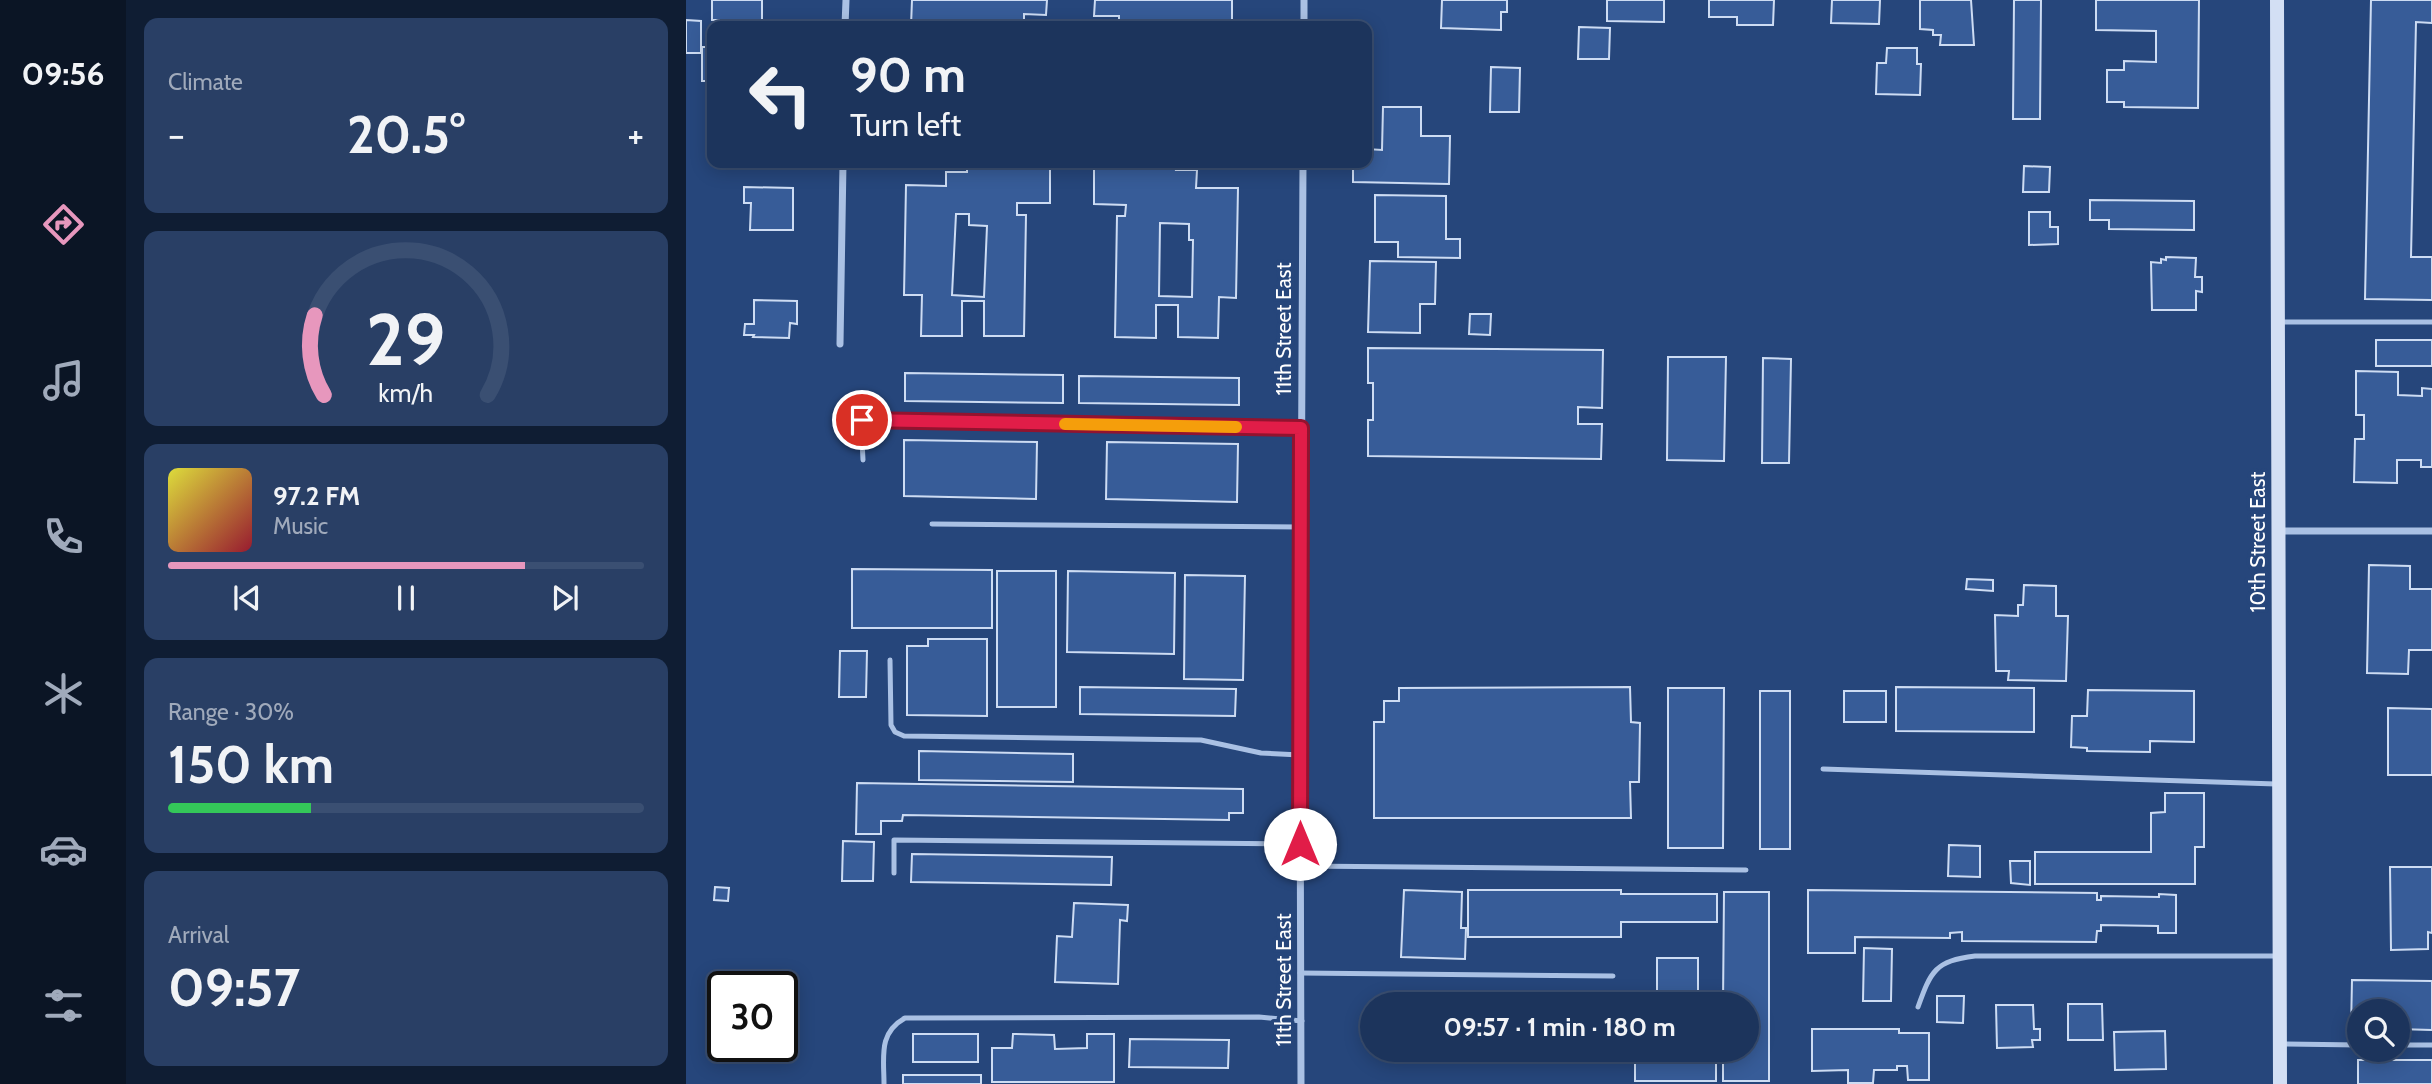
<!DOCTYPE html>
<meta charset="utf-8">
<style>
body{margin:0;font-family:Cabin,sans-serif;background:#293f65;color:#f1f3f6;height:100vh;display:flex;flex-direction:column;font-size:26px;white-space:nowrap}
*{box-sizing:border-box;margin:0}
p{font-size:23px;color:#a0aabb}
.icon{flex:none;width:38px;height:38px;fill:none;stroke:currentColor;stroke-width:2;stroke-linecap:round;stroke-linejoin:round}
.map{position:relative;flex:1;overflow:hidden}
.side{display:flex;flex-direction:column;gap:18px;padding:18px;background:#0f1d33;width:560px}
.side>*{flex:none}
.top-card{position:absolute;left:21px;top:21px;width:665px;height:147px;border-radius:14px;box-shadow:0 4px 18px #0003,0 0 0 2px #3a4f72;background:#1c345c;color:#f1f3f6;overflow:hidden}
.fabs{position:absolute;left:1661px;top:999px;display:grid;gap:14px}
.fabs a{display:grid;place-items:center;width:63px;height:63px;border-radius:50%;background:#1c345c;box-shadow:0 4px 18px #0003,0 0 0 2px #3a4f72;font-size:35px}
.speed{position:absolute;left:21px;top:971px;display:flex;gap:14px;font-size:35px;font-weight:700;text-align:center}
.speed>*{display:grid;place-content:center;width:91px;height:91px;border-radius:50%;background:#1c345c;box-shadow:0 4px 18px #0003,0 0 0 2px #3a4f72;line-height:1}
.speed .limit{border:4px solid #111;border-radius:10px;background:#fff;color:#111}
.pin{position:absolute;display:grid;place-items:center;width:60px;height:60px;color:#fff;margin:-30px;border:4px solid #fff;border-radius:50%;box-shadow:0 2px 7px #0007}
.me{position:absolute;width:77px;margin:-38px;rotate:0deg;stroke-linejoin:round;filter:drop-shadow(0 0 5px #0008)}
.turn{display:flex;align-items:center;gap:24px;height:147px;padding:0 28px;font-size:32px}
.turn .icon{width:91px;height:91px;stroke-width:2.5}
.turn b{display:block;font-size:49px;line-height:60px}
.big{font-size:52px;font-weight:700;line-height:1.1}
.side .tile{flex:1;display:flex;flex-direction:column;justify-content:center;gap:10px;min-width:0;padding:0 24px;border-radius:14px;background:#293f65}
.side .dial{align-items:center;gap:0}
.dial svg{height:182px;overflow:visible;fill:none;stroke:#3a4f72;stroke-width:7;stroke-linecap:round;text-anchor:middle}
.dial text{fill:#f1f3f6;stroke:none}
.song{display:flex;align-items:center;gap:21px}
.cover{width:84px;height:84px;border-radius:10px;background:linear-gradient(135deg,hsl(60 70% 55%),hsl(350 70% 35%))}
.played{height:7px;border-radius:4px;background:linear-gradient(90deg,#e797bd 75%,#3a4f72 75%)}
.keys{display:flex;justify-content:space-around;direction:ltr}
.heat{display:flex;justify-content:space-between;align-items:center;font-size:38px;direction:ltr}
.charge{height:10px;border-radius:5px;background:linear-gradient(90deg,#34c759 30%,#3a4f72 0)}
.trip{position:absolute;left:674px;top:992px;width:399px;height:70px;border-radius:35px;background:#1c345c;box-shadow:0 4px 18px #0003,0 0 0 2px #3a4f72;font-weight:700;line-height:70px;text-align:center}
main{display:flex;flex:1;min-height:0}
.menu{display:flex;flex-direction:column;width:126px;justify-content:space-around;align-items:center;background:#0b1525;color:#a0aabb}
.menu .icon{width:49px;height:49px}
.menu .selected{color:#e797bd}
.menu b{font-size:32px;color:#f1f3f6}
.map>svg:first-child{display:block}
.building{fill:#375c98;stroke:#cddcf3;stroke-width:2;fill-rule:evenodd}
.lines{fill:none;stroke-linecap:round;stroke-linejoin:round}
.service{stroke:#aac1e4;stroke-width:5}
.minor{stroke:#aac1e4;stroke-width:7}
.secondary{stroke:#d3dff4;stroke-width:14}
.route-casing{stroke:#92132f;stroke-width:18}
.route{stroke:#e11d48;stroke-width:12}
.slow{stroke:#f59e0b;stroke-width:12}
.labels{text-anchor:middle;stroke-width:7;stroke-linejoin:round;paint-order:stroke}
.street-label{font-size:21px;fill:#fff;stroke:#26467b}
</style>
<main>
<nav class="menu">
<b>09:56</b>
<svg class="icon selected" aria-label="directions" viewBox="0 0 24 24"><path d="M12 3l9 9-9 9-9-9zM9 14v-3h6M13 9l2 2-2 2"/></svg>
<svg class="icon" aria-label="music" viewBox="0 0 24 24"><path d="M9 18V5l10-2v13"/><circle cx="6" cy="18" r="3"/><circle cx="16" cy="16" r="3"/></svg>
<svg class="icon" aria-label="phone" viewBox="0 0 24 24"><path d="M5 4h4l2 5-3 2q2 4 5 5l2-3 5 2v4C11 20 4 13 5 4z"/></svg>
<svg class="icon" aria-label="climate" viewBox="0 0 24 24"><path d="M12 3v18M4 7l16 10M4 17L20 7"/></svg>
<svg class="icon" aria-label="car" viewBox="0 0 24 24"><path d="M5 17H2v-5l4-1 3-4h7l3 4 3 1v5h-3M9 17h6M6 11h13"/><circle cx="7" cy="17" r="2"/><circle cx="17" cy="17" r="2"/></svg>
<svg class="icon" aria-label="filters" viewBox="0 0 24 24"><path d="M4 7h16M4 17h16"/><circle cx="9" cy="7" r="2"/><circle cx="15" cy="17" r="2"/></svg>
</nav>
<section class="side">
<div class="tile"><p>Climate</p>
<div class="heat"><a>−</a><b class="big">20.5°</b><a>+</a></div>
</div>
<div class="tile dial"><svg viewBox="0 0 100 80">
<path d="M14 69A42 42 0 1 1 86 69"/>
<path d="M14 69A42 42 0 0 1 10 34" stroke="#e797bd"/>
<text x="50" y="56" font-size="32" font-weight="700">29</text>
<text x="50" y="72" font-size="11">km/h</text>
</svg></div>
<div class="tile">
<div class="song"><i class="cover"></i><div><b>97.2 FM</b><p>Music</p></div></div>
<div class="played"></div>
<div class="keys"><svg class="icon" aria-label="previous" viewBox="0 0 24 24"><path d="M18 5L8 12l10 7zM5 5v14"/></svg><svg class="icon" aria-label="pause" viewBox="0 0 24 24"><path d="M8 5v14M16 5v14"/></svg><svg class="icon" aria-label="next" viewBox="0 0 24 24"><path d="M6 5l10 7-10 7zM19 5v14"/></svg></div>
</div>
<div class="tile"><p>Range · 30%</p><b class="big">150 km</b><div class="charge"></div></div>
<div class="tile"><p>Arrival</p><b class="big">09:57</b></div>
</section>
<div class="map">
<svg width="1746" height="1084" viewBox="0 0 1746 1084">
<rect width="100%" height="100%" fill="#26467b"/>
<!-- building -->
<g class="building">
<path d="M26 0H76V26H33V20H26Z"/>
<path d="M226 0H361L360 15 338 14V26H304V20H271L270 26H225Z"/>
<path d="M409 0H546V26H507V22H469V26H433V16H408Z"/>
<path d="M756 0H821V12H815V30L755 28Z"/>
<path d="M921 0H978V22L921 21Z"/>
<path d="M1023 0H1088L1087 25H1051V17H1023Z"/>
<path d="M1146 0H1194L1193 24 1145 23Z"/>
<path d="M1234 0H1285L1288 45H1254L1255 35H1247V30L1234 29Z"/>
<path d="M1328 0H1355L1354 119H1327Z"/>
<path d="M1410 0H1513L1512 108 1438 107V102H1421V70H1438V61L1470 62V31L1410 30Z"/>
<path d="M1685 0H1746V23L1730 22 1725 257H1746V300L1679 299Z"/>
<path d="M0 20 15 21V53H0Z"/>
<path d="M893 27 924 28 923 59H892Z"/>
<rect x="16" y="47" width="10" height="34"/>
<path d="M1201 48H1231V64H1235L1234 95 1190 94 1191 63H1200Z"/>
<path d="M805 67 834 68 833 112H804Z"/>
<path d="M697 107H735V136H764L763 184 667 182V163H681V149L696 150Z"/>
<path d="M39 163H107V166L39 165Z"/>
<path d="M281 163H364V203H331V215H340L338 336H298V301H276V336H235L236 295H218L220 185 260 186V172H281ZM270 214H283V225L301 226 298 297 266 295Z"/>
<path d="M408 163 491 164 490 170H511L510 188H552L550 298 533 297 532 338 492 337V305H470V338L429 337 431 216H439L440 205 408 204ZM474 223 503 224V240H507L506 297 473 296Z"/>
<path d="M1338 166 1364 167 1363 192H1337Z"/>
<path d="M58 187 107 188V230H64L65 203H58Z"/>
<path d="M689 195 760 196V239H774V258L712 257V242H689Z"/>
<path d="M1404 200 1508 201V230L1423 229V220H1404Z"/>
<path d="M1343 212H1364V227H1372V244L1343 245Z"/>
<path d="M1480 257 1510 258 1509 277H1516V292L1510 291V310H1466L1465 262 1475 263V259L1480 260Z"/>
<path d="M684 261 750 262 749 304H734V333L682 332Z"/>
<path d="M68 300 111 301V324L104 323 103 338 67 337 68 335H58L59 324H68Z"/>
<path d="M784 314H805L804 335 783 334Z"/>
<rect x="1690" y="340" width="56" height="26"/>
<path d="M682 348 917 350 916 408 892 407V424H916L915 459 682 456V420H687V383H682Z"/>
<path d="M982 357H1040L1038 461 981 460Z"/>
<path d="M1077 358 1105 359 1103 463H1076Z"/>
<path d="M1670 371 1712 372V395L1736 396V388L1746 389V467H1735V460H1711V483L1668 482 1669 439H1678V415H1670Z"/>
<path d="M219 373 377 375V403L219 401Z"/>
<path d="M393 376 553 378V405L393 403Z"/>
<path d="M218 440 351 442 350 499 218 496Z"/>
<path d="M421 442 552 444 551 502 420 499Z"/>
<path d="M1683 565 1724 566V589H1746V650H1723L1722 674 1681 673Z"/>
<path d="M166 569 306 570V628H166Z"/>
<rect x="311" y="571" width="59" height="136"/>
<path d="M382 571 489 573 488 654 381 652Z"/>
<path d="M499 575 559 576 557 680 498 679Z"/>
<path d="M1281 579 1307 580V591L1280 589Z"/>
<path d="M1338 585 1370 586V616H1382L1380 681 1322 680 1323 671H1310L1309 615 1332 616V605H1337Z"/>
<path d="M242 639H301V716L221 715V646H242Z"/>
<path d="M154 651H181L180 697H153Z"/>
<path d="M394 687 550 689 549 716 394 714Z"/>
<path d="M944 687 945 722 954 723 953 782H944L945 818H688V722H698V701H713V688Z"/>
<path d="M1210 687 1348 688V732L1210 731Z"/>
<path d="M982 688H1038L1037 848H982Z"/>
<path d="M1402 690 1508 691V742L1464 741V752L1401 751V748L1385 747 1386 716H1401Z"/>
<rect x="1074" y="691" width="30" height="158"/>
<rect x="1158" y="691" width="42" height="31"/>
<path d="M1702 708 1746 709V775H1702Z"/>
<path d="M233 751 387 754V782L233 780Z"/>
<path d="M171 783 557 789V813H543V820L217 815 216 821H195V834H170Z"/>
<path d="M1479 793H1518V847H1509V884H1349V852H1465V813L1479 812Z"/>
<path d="M157 841 188 842 187 881H156Z"/>
<path d="M1263 845 1294 846V877L1262 876Z"/>
<path d="M226 854 426 857 425 885 225 882Z"/>
<path d="M1324 861H1344V885L1325 883Z"/>
<path d="M1704 867H1746V933L1742 932V949L1705 950Z"/>
<path d="M29 887 43 888 42 901 28 900Z"/>
<path d="M718 890 776 892 775 928H780L779 959 715 957Z"/>
<path d="M782 890H935V894H1031V922H935V937H782Z"/>
<path d="M1122 890 1411 893V900H1415V896L1473 897V894L1490 895V933H1472V926L1415 925V931H1411L1410 942 1276 941V932L1264 933V938L1169 937V953H1122Z"/>
<path d="M1038 892H1083V1081H1037V1050H1060V1004H1037Z"/>
<path d="M388 903 442 905 441 921 434 920 432 984 369 982 371 936 386 937Z"/>
<path d="M1178 948 1206 949 1205 1001H1177Z"/>
<rect x="971" y="958" width="41" height="46"/>
<path d="M1666 980 1746 981V1030L1712 1029V1012H1673V1029H1665Z"/>
<path d="M717 993 810 996V1004H717Z"/>
<path d="M1251 996H1278L1277 1023 1251 1022Z"/>
<path d="M1382 1004H1416L1417 1040H1382Z"/>
<path d="M1310 1005H1347L1348 1029H1354V1040H1346L1347 1047 1311 1048Z"/>
<path d="M1126 1029H1213V1033H1243V1080H1222L1221 1066H1211V1070H1188L1187 1083H1162V1070L1126 1071Z"/>
<path d="M1479 1031 1480 1069 1429 1070 1428 1032Z"/>
<rect x="227" y="1034" width="65" height="28"/>
<path d="M327 1034 368 1035 369 1049 401 1048V1034H428V1082H306V1048H326Z"/>
<path d="M444 1039 543 1040 542 1068 443 1067Z"/>
<path d="M715 1050H764L763 1056 715 1054Z"/>
<path d="M949 1051 1030 1052V1081H949Z"/>
<rect x="1672" y="1060" width="74" height="24"/>
<rect x="217" y="1075" width="78" height="9"/>
</g>
<g class="lines">
<!-- service -->
<g class="service">
<path d="M1592 322H1746"/>
<path d="M177 460 175 420 615 428"/>
<path d="M246 524 615 527"/>
<path d="M204 660 205 725 209 732 218 736 515 740 575 753 614 755"/>
<path d="M1137 769 1590 784"/>
<path d="M615 866 1060 870"/>
<path d="M208 873V840L614 844"/>
<path d="M614 973 927 976"/>
<path d="M1232 1007C1245 971 1249 961 1289 956H1594"/>
<path d="M1596 1044 1673 1045"/>
<path d="M1712 1045H1746"/>
<path d="M198 1084C198 1057 192 1033 219 1018L573 1017 616 1021"/>
</g>
<!-- minor -->
<g class="minor">
<path d="M159 26 160 0"/>
<path d="M618 26V0"/>
<path d="M154 344 157 163"/>
<path d="M1593 531H1746"/>
<path d="M615 1084 614 755 617 163"/>
</g>
<!-- secondary -->
<path class="secondary" d="M1591 0 1594 1084"/>
</g>
<g class="lines">
<!-- route casing -->
<g class="route-casing">
<path id="route" d="M176 420 615 428 614 844"/>
</g>
<!-- route -->
<use href="#route" class="route"/>
<!-- slow -->
<path class="slow" d="M379 424 550 427"/>
</g>
<g class="labels">
<!-- street labels -->
<g class="street-label">
<text transform="translate(598 329) rotate(-90)" y="7">11th Street East</text>
<text transform="translate(1572 542) rotate(-90)" y="7">10th Street East</text>
<text transform="translate(598 980) rotate(-90)" y="7">11th Street East</text>
</g>
</g>
</svg>
<div class="fabs">
<a><svg class="icon" aria-label="search" viewBox="0 0 24 24"><circle cx="10" cy="10" r="6"/><path d="M15 15l6 6"/></svg></a>
</div>
<div class="speed"><div class="limit">30</div></div>
<div class="pin" style="left:176px;top:420px;background:#d93025"><svg class="icon" aria-label="arrive" viewBox="0 0 24 24"><path d="M6 21V4h12l-3 4 3 4H6"/></svg></div>
<svg class="me" style="left:614px;top:844px" viewBox="-20 -20 40 40"><circle r="19" fill="#fff"/><path d="M0-13L10 11 0 6-10 11z" fill="#e11d48"/></svg>
<div class="trip">09:57 · 1 min · 180 m</div>
<div class="top-card">
<div class="turn"><svg class="icon" aria-label="left" viewBox="0 0 24 24"><path d="M17 20v-9H6M10 6l-5 5 5 5"/></svg><div><b>90 m</b>Turn left</div></div>
</div>
</div>
</main>
